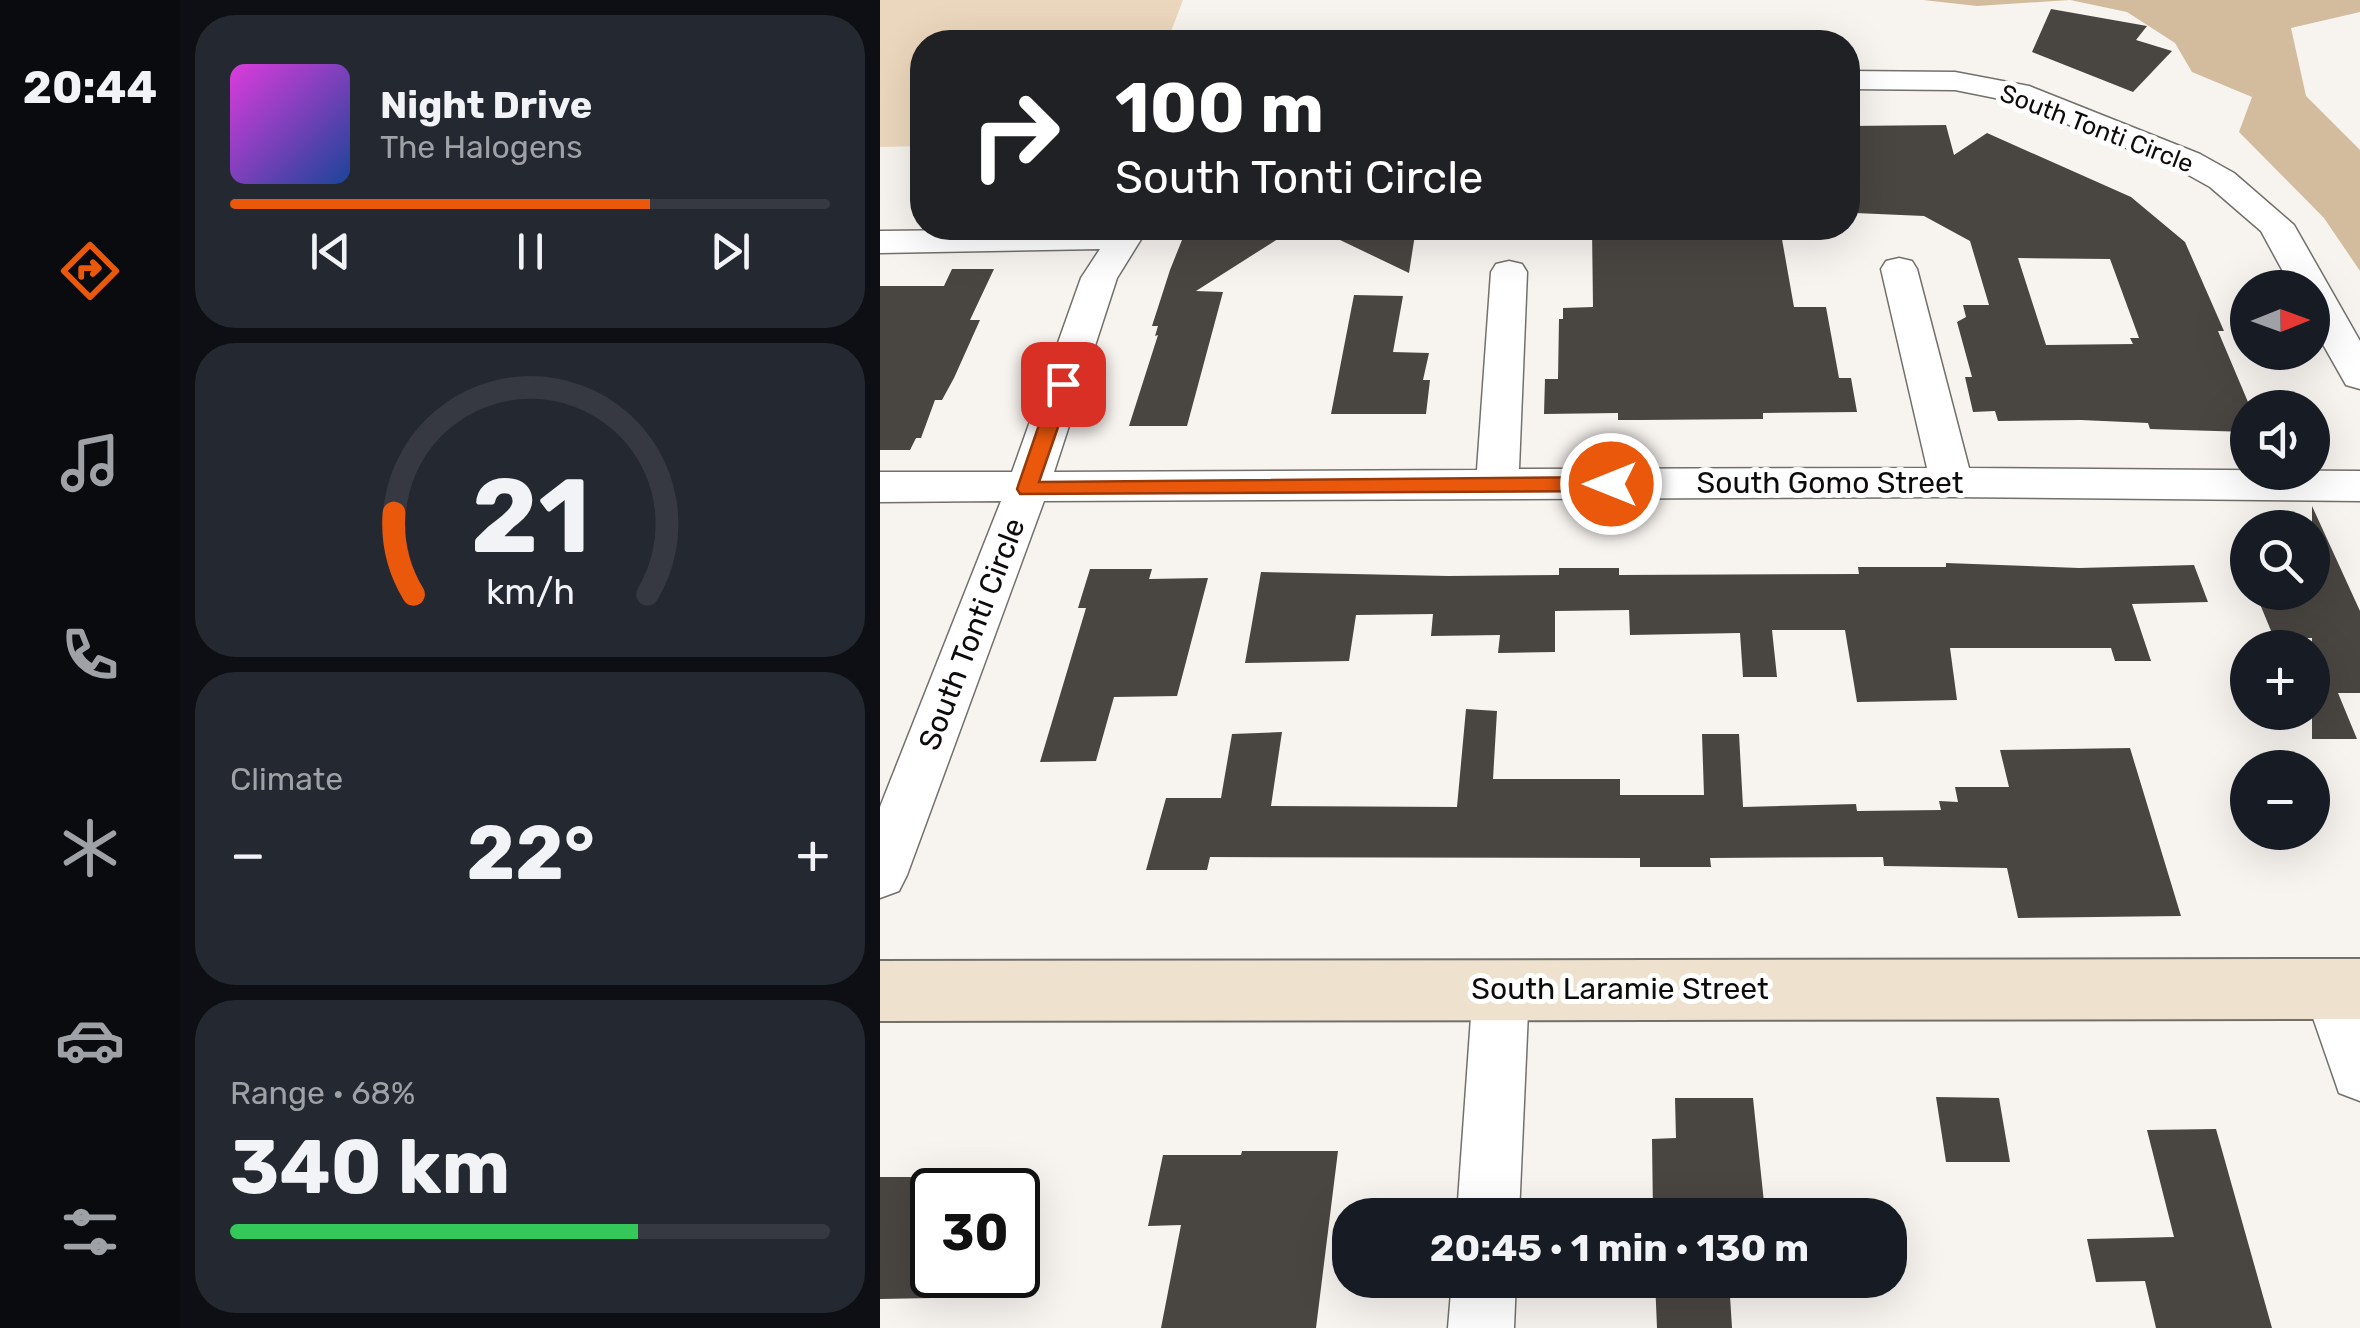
<!DOCTYPE html>
<meta charset="utf-8">
<style>
body{margin:0;font-family:Rubik,sans-serif;background:#242831;color:#f1f3f6;height:100vh;display:flex;flex-direction:column;font-size:38px;white-space:nowrap}
*{box-sizing:border-box;margin:0}
p{font-size:32px;color:#9ea1a6}
.icon{flex:none;width:55px;height:55px;fill:none;stroke:currentColor;stroke-width:2;stroke-linecap:round;stroke-linejoin:round}
.map{position:relative;flex:1;overflow:hidden}
.side{display:flex;flex-direction:column;gap:15px;padding:15px;background:#0d0f14;width:700px}
.side>*{flex:none}
.banner{position:absolute;left:30px;top:30px;width:950px;height:210px;border-radius:40px;box-shadow:0 10px 40px #0002;background:#202124;color:#fff;overflow:hidden}
.needle{width:65px;rotate:89deg}
.tools{position:absolute;left:1350px;top:270px;display:grid;gap:20px}
.tools a{display:grid;place-items:center;width:100px;height:100px;border-radius:50%;background:#171b24;box-shadow:0 10px 40px #0002;font-size:50px}
.speed{position:absolute;left:30px;top:1168px;display:flex;gap:20px;font-size:50px;font-weight:700;text-align:center}
.speed>*{display:grid;place-content:center;width:130px;height:130px;border-radius:50%;background:#171b24;box-shadow:0 10px 40px #0002;line-height:1}
.speed .limit{border:5px solid #111;border-radius:15px;background:#fff;color:#111}
.pin{position:absolute;display:grid;place-items:center;width:85px;height:85px;color:#fff;margin:-42px;border-radius:20px;box-shadow:0 5px 15px #0006}
.me{position:absolute;width:110px;margin:-55px;rotate:270deg;stroke-linejoin:round;filter:drop-shadow(0 0 8px #0008)}
.turn{display:flex;align-items:center;gap:35px;height:210px;padding:0 40px;font-size:45px}
.turn .icon{width:130px;height:130px;stroke-width:2.5}
.turn b{display:block;font-size:70px;line-height:85px}
.big{font-size:75px;font-weight:700;line-height:1.1}
.side .card{flex:1;display:flex;flex-direction:column;justify-content:center;gap:15px;min-width:0;padding:0 35px;border-radius:40px;background:#242831}
.side .dial{align-items:center;gap:0}
.dial svg{height:260px;overflow:visible;fill:none;stroke:#363941;stroke-width:7;stroke-linecap:round;text-anchor:middle}
.dial text{fill:#f1f3f6;stroke:none}
.song{display:flex;align-items:center;gap:30px}
.cover{width:120px;height:120px;border-radius:15px;background:linear-gradient(135deg,hsl(300 70% 55%),hsl(220 70% 35%))}
.played{height:10px;border-radius:5px;background:linear-gradient(90deg,#ea580c 70%,#363941 70%)}
.keys{display:flex;justify-content:space-around;direction:ltr}
.heat{display:flex;justify-content:space-between;align-items:center;font-size:55px;direction:ltr}
.charge{height:15px;border-radius:8px;background:linear-gradient(90deg,#34c759 68%,#363941 0)}
.trip{position:absolute;left:452px;top:1198px;width:575px;height:100px;border-radius:40px;background:#171b24;box-shadow:0 10px 40px #0002;font-weight:700;line-height:100px;text-align:center}
main{display:flex;flex:1;min-height:0}
.menu{display:flex;flex-direction:column;width:180px;justify-content:space-around;align-items:center;background:#090b0e;color:#9ea1a6}
.menu .icon{width:70px;height:70px}
.menu .active{color:#ea580c}
.menu b{font-size:45px;color:#f1f3f6}
.map>svg:first-child{display:block}
.green{fill:#ebd7bd}
.forest{fill:#d3bc9e}
.building{fill:#494642;fill-rule:evenodd}
.lines{fill:none;stroke-linecap:round;stroke-linejoin:round}
.street-casing{stroke:#73706c;stroke-width:3}
.secondary-casing{stroke:#73706c;stroke-width:4}
.street{fill:#fff;fill-rule:evenodd}
.secondary{fill:#eee1ce;fill-rule:evenodd}
.route{fill:#ea580c;stroke:#983908;stroke-width:2.5}
.labels{text-anchor:middle;stroke-width:10;stroke-linejoin:round;paint-order:stroke}
.far-street-label{font-size:25px;fill:#0d0c0b;stroke:#fff}
.street-label{font-size:30px;fill:#0d0c0b;stroke:#fff}
</style>
<main>
<nav class="menu">
<b>20:44</b>
<svg class="icon active" aria-label="directions" viewBox="0 0 24 24"><path d="M12 3l9 9-9 9-9-9zM9 14v-3h6M13 9l2 2-2 2"/></svg>
<svg class="icon" aria-label="music" viewBox="0 0 24 24"><path d="M9 18V5l10-2v13"/><circle cx="6" cy="18" r="3"/><circle cx="16" cy="16" r="3"/></svg>
<svg class="icon" aria-label="phone" viewBox="0 0 24 24"><path d="M5 4h4l2 5-3 2q2 4 5 5l2-3 5 2v4C11 20 4 13 5 4z"/></svg>
<svg class="icon" aria-label="climate" viewBox="0 0 24 24"><path d="M12 3v18M4 7l16 10M4 17L20 7"/></svg>
<svg class="icon" aria-label="car" viewBox="0 0 24 24"><path d="M5 17H2v-5l4-1 3-4h7l3 4 3 1v5h-3M9 17h6M6 11h13"/><circle cx="7" cy="17" r="2"/><circle cx="17" cy="17" r="2"/></svg>
<svg class="icon" aria-label="filters" viewBox="0 0 24 24"><path d="M4 7h16M4 17h16"/><circle cx="9" cy="7" r="2"/><circle cx="15" cy="17" r="2"/></svg>
</nav>
<section class="side">
<div class="card">
<div class="song"><i class="cover"></i><div><b>Night Drive</b><p>The Halogens</p></div></div>
<div class="played"></div>
<div class="keys"><svg class="icon" aria-label="previous" viewBox="0 0 24 24"><path d="M18 5L8 12l10 7zM5 5v14"/></svg><svg class="icon" aria-label="pause" viewBox="0 0 24 24"><path d="M8 5v14M16 5v14"/></svg><svg class="icon" aria-label="next" viewBox="0 0 24 24"><path d="M6 5l10 7-10 7zM19 5v14"/></svg></div>
</div>
<div class="card dial"><svg viewBox="0 0 100 80">
<path d="M14 69A42 42 0 1 1 86 69"/>
<path d="M14 69A42 42 0 0 1 8 44" stroke="#ea580c"/>
<text x="50" y="56" font-size="32" font-weight="700">21</text>
<text x="50" y="72" font-size="11">km/h</text>
</svg></div>
<div class="card"><p>Climate</p>
<div class="heat"><a>−</a><b class="big">22°</b><a>+</a></div>
</div>
<div class="card"><p>Range · 68%</p><b class="big">340 km</b><div class="charge"></div></div>
</section>
<div class="map">
<svg width="1480" height="1328" viewBox="0 0 1480 1328">
<rect width="100%" height="100%" fill="#f7f3ef"/>
<!-- green -->
<path class="green" d="M0 0H303L287 42H42V146L0 147Z"/>
<!-- forest -->
<path class="forest" d="M1043 0H1480V12L1411 28 1426 96 1480 150V271L1444 218 1359 132 1372 97 1312 72 1295 43 1247 12 1190 0 1097 6Z"/>
<!-- building -->
<g class="building">
<path d="M1171 9 1267 26 1256 40 1292 51 1253 92 1152 52Z"/>
<path d="M1066 125 1074 155 1107 133 1251 197 1305 242 1344 331H1338L1368 402V432L1270 429 1268 423 1201 420 1118 421 1115 411 1093 412 1085 377H1092L1077 322 1086 317 1083 305H1109L1090 241 1044 216 975 213 968 174V126ZM1138 258 1230 259 1259 338H1250L1253 344 1166 345Z"/>
<path d="M324 228H415L316 291 343 292 307 426H249L278 335 275 336 278 326H272L290 270 302 240Z"/>
<path d="M435 228H536L529 273Z"/>
<path d="M712 228H900L914 307H946L959 378H971L977 412 883 413V419L759 420H738V413L664 414 665 379H678L679 319H683V308L713 307Z"/>
<path d="M72 269H114L90 320H100L74 378 62 400H55L41 438H36L30 450H0V286H64Z"/>
<path d="M474 295 523 296 513 352 549 353 543 380H550L546 414H451Z"/>
<path d="M1432 506 1480 611V693H1458L1477 739H1432V638H1394L1375 592H1432Z"/>
<path d="M1066 563 1199 568 1314 565 1328 602 1252 604 1271 661H1235L1231 648H1070L1077 700 977 702 965 630H892L897 677H863L860 633 750 635 749 610 675 611V652L618 653 620 635 551 636 553 614 476 615 469 661 365 663 381 572 568 576 679 575V568H739V575L979 574 978 567H1066Z"/>
<path d="M210 569H272L269 579 328 578 297 696 234 697 216 761 160 762 206 608H198Z"/>
<path d="M586 709 617 711 613 779H740V795H824L822 734H859L863 807 976 804 977 811 1061 810 1059 801 1078 802 1075 787H1129L1120 750 1250 748 1301 916 1138 918 1127 868 1004 866 1003 857 830 858 831 867H760V858L330 857 327 870H266L286 798H341L352 734 402 732 391 806 577 807Z"/>
<path d="M1056 1097 1119 1098 1130 1162H1066Z"/>
<path d="M795 1098H873L885 1212 773 1215 772 1139 796 1138Z"/>
<path d="M1336 1129 1392 1328H1276L1265 1281 1216 1282 1207 1239 1294 1237 1267 1130Z"/>
<path d="M362 1151H458L436 1328H281L301 1225 268 1226 283 1155H361Z"/>
<path d="M0 1177H52V1298L0 1299Z"/>
<path d="M775 1280H849L852 1328H777Z"/>
</g>
<g class="lines">
<!-- street casing -->
<g class="street-casing">
<g id="street">
<path d="M968 71 1075 72 1149 86 1320 154 1354 173 1414 225 1480 341V389L1466 385 1432 325V288H1412L1381 231 1330 187 1296 168 1130 101 1075 90 968 89Z"/>
<path d="M268 228 237 278 174 472 597 470 611 272 616 264 629 261 642 264 647 272 639 469 1047 468 1001 269 1006 261 1019 258 1032 261 1037 269 1089 468 1480 471V501L1072 497 164 501 27 875 19 891 0 898V807L121 501 0 502V472H132L201 278 220 249 0 253V231Z"/>
<path d="M621 963 641 971 649 989 639 1215H577L593 989 601 971Z"/>
<path d="M1451 963 1471 971 1480 991V1101L1459 1093 1423 989 1431 971Z"/>
<path d="M572 1280H636L634 1328H568Z"/>
</g>
</g>
<!-- secondary casing -->
<g class="secondary-casing">
<path id="secondary" d="M1480 959V1019L0 1021V961Z"/>
</g>
<!-- street -->
<use href="#street" class="street"/>
<!-- secondary -->
<use href="#secondary" class="secondary"/>
</g>
<!-- route -->
<path class="route" d="M183 378 193 384 159 482 731 477 741 484 731 491 140 494 137 489 173 384Z"/>
<g class="labels">
<!-- far-street labels -->
<g class="far-street-label">
<text transform="translate(1217 128) rotate(21)" y="9">South Tonti Circle</text>
</g>
<!-- street labels -->
<g class="street-label">
<text x="950" y="493">South Gomo Street</text>
<text transform="translate(92 634) rotate(-69)" y="10">South Tonti Circle</text>
<text x="740" y="999">South Laramie Street</text>
</g>
</g>
</svg>
<div class="tools">
<a><svg class="needle" viewBox="-14 -14 28 28"><path d="M0-13l5 13h-10z" fill="#e53935"/><path d="M0 13l5-13h-10z" fill="#9ea1a6"/></svg></a>
<a><svg class="icon" aria-label="sound" viewBox="0 0 24 24"><path d="M4 9h4l5-4v14l-5-4H4zM17 9q2 3 0 6"/></svg></a>
<a><svg class="icon" aria-label="search" viewBox="0 0 24 24"><circle cx="10" cy="10" r="6"/><path d="M15 15l6 6"/></svg></a>
<a>+</a>
<a>−</a>
</div>
<div class="speed"><div class="limit">30</div></div>
<div class="pin" style="left:183px;top:384px;background:#d93025"><svg class="icon" aria-label="arrive" viewBox="0 0 24 24"><path d="M6 21V4h12l-3 4 3 4H6"/></svg></div>
<svg class="me" style="left:731px;top:484px" viewBox="-20 -20 40 40"><circle r="17" fill="#ea580c" stroke="#fff" stroke-width="3"/><path d="M0-11L8 9 0 5-8 9z" fill="#fff"/></svg>
<div class="trip">20:45 · 1 min · 130 m</div>
<div class="banner">
<div class="turn"><svg class="icon" aria-label="right" viewBox="0 0 24 24"><path d="M7 20v-9h11M14 6l5 5-5 5"/></svg><div><b>100 m</b>South Tonti Circle</div></div>
</div>
</div>
</main>
